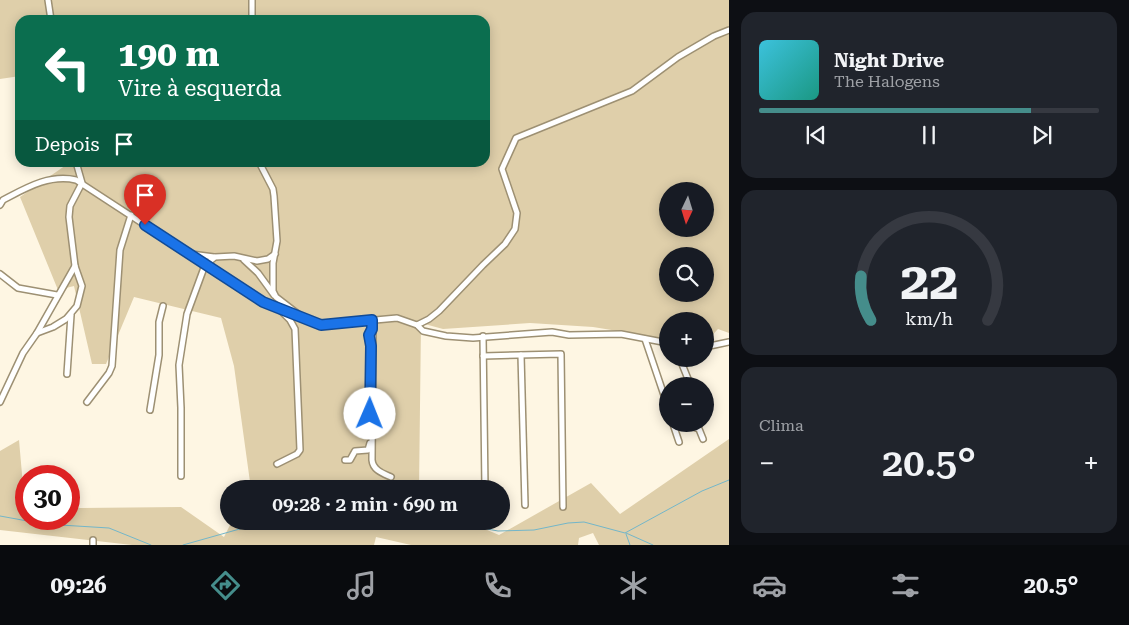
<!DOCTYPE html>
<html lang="pt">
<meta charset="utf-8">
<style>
body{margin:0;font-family:"Roboto Serif",serif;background:#20242c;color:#f1f3f6;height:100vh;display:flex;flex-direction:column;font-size:19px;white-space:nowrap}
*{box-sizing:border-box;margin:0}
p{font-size:16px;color:#9ea1a6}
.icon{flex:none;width:28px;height:28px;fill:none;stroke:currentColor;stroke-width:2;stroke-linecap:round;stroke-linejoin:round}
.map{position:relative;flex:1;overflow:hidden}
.sheet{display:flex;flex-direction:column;gap:12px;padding:12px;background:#0d0f14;width:400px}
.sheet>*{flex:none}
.guide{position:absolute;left:15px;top:15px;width:475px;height:152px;border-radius:15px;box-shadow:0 2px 12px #0003;background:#0b6e4f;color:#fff;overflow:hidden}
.needle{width:32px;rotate:184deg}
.tools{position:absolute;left:659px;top:182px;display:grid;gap:10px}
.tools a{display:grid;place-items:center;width:55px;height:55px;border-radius:50%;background:#171b24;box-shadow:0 2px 12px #0003;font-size:25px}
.speed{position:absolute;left:15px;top:465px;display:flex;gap:10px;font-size:25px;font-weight:700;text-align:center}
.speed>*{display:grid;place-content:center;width:65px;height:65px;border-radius:50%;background:#171b24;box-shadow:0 2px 12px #0003;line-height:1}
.speed .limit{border:8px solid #d22;background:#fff;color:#111}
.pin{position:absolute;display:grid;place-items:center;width:42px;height:42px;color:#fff;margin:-51px -21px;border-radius:50% 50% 50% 0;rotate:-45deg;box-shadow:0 0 5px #0007}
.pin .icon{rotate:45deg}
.me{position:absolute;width:55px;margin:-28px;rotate:1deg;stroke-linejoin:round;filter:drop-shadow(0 0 4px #0008)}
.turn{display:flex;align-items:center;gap:18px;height:105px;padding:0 20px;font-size:22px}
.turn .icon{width:65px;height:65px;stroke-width:2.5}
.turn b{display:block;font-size:35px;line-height:42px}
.then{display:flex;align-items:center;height:48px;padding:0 20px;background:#0003;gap:10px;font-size:19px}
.big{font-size:38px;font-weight:600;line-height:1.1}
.sheet .tile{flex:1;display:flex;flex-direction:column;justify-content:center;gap:8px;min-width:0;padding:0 18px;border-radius:15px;background:#20242c}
.sheet .dial{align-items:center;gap:0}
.dial svg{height:130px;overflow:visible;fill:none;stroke:#363941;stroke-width:7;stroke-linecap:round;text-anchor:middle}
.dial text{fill:#f1f3f6;stroke:none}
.song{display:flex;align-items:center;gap:15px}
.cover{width:60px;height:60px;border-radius:8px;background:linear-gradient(135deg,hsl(190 70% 55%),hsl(170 70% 35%))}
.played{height:5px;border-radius:2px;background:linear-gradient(90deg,#458d8b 80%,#363941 80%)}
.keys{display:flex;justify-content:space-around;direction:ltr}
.heat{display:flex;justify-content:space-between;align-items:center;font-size:28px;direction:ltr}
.trip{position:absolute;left:220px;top:480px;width:290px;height:50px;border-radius:25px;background:#171b24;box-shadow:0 2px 12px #0003;font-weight:600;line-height:50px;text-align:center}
.dock{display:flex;height:80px;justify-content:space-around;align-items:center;background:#090b0e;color:#9ea1a6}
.dock .icon{width:35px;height:35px}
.dock .current{color:#458d8b}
.dock b{font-size:22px;color:#f1f3f6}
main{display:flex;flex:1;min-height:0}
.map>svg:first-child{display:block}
.green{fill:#dfcfaa;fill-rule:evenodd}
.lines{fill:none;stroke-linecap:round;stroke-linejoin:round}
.stream{stroke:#73b6c9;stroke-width:1}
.minor-casing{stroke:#9d9073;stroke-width:8}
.minor{stroke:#fff;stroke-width:5}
.route-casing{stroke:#114b97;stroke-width:12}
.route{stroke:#1a73e8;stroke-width:9}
</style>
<main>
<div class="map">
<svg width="729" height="545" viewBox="0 0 729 545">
<rect width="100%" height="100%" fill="#fef6e3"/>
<!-- green -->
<g class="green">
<path d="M0 0H729V333L718 329 705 343V321H668L667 339 593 327 530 323 443 329 421 323 419 489H247L250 482 234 366 221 318 134 297 106 364H92L74 286 58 290 20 197 69 163 485 162V20H20V76L0 79ZM668 191H705V229H668ZM668 256H705V294H668Z"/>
<path d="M729 439V545H599L593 533 579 538 578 545H411L376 537 374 545H132L0 530V451L19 440 24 497 26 498V519H69V506L80 508 181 507 224 537 232 521H466L499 535 591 483 620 514Z"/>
</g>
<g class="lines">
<!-- stream -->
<g class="stream">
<path d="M0 516 44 524 109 528 151 545"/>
<path d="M444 521 498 531 534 530 568 523 584 522 625 533 702 491 729 480"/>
<path d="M626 533 653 545"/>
<path d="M626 534 630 545"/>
<path d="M183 545 268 521"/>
</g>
<!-- minor casing -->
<g class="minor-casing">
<g id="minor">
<path d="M48 0 51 20"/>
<path d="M252 0V20"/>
<path d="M259 162 273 189 274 196 277 241 273 263V291L276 297 298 314"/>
<path d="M0 205 3 200C26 188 49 174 76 180L263 302 321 325 397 318 417 325 423 331 446 336 473 338 552 332 569 335 621 334 668 343"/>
<path d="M191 254 214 257"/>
<path d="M244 260 258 273 274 295"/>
<path d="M0 274 18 288 57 295"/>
<path d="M373 320 372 460C373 470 382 473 391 477"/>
<path d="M417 325 429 319 439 311 483 265 505 244 515 229 517 213 502 169 516 138 632 91 678 57 714 36 729 30"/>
<path d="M37 333 75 266"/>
<path d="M483 336 485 489"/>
<path d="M645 339 668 407"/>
<path d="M705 347 729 342"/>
<path d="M521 355 525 505"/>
<path d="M483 356 561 354 563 507"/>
<path d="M680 359 688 379V386"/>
<path d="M67 374 71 315"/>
<path d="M0 402 23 353 37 333 53 327 66 319 77 306 82 286 75 266 69 217 70 206 82 183 76 162"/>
<path d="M87 402 109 373 112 366 120 250 131 215"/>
<path d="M150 410 159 355V322L163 306"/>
<path d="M673 424 679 442"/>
<path d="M689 424 690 426 699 429 703 439"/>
<path d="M345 460H350L355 451 368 450 370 443"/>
<path d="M277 464 297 454 300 450 295 329 290 320 281 311"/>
<path d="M181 476V408L179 365 187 314 205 265 215 257 234 256 257 261 268 259 275 254"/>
<path d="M93 545V540"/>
</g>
</g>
<!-- minor -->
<use href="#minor" class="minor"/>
</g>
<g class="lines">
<!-- route casing -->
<g class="route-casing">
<path id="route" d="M145 225 263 302 321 325 372 320V329L369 335 371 346 370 414"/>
</g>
<!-- route -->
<use href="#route" class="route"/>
</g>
</svg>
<div class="tools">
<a><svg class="needle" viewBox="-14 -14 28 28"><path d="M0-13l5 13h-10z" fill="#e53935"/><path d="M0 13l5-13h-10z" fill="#9ea1a6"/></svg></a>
<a><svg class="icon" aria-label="search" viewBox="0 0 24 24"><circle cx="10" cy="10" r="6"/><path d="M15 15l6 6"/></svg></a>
<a>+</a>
<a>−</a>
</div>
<div class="speed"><div class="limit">30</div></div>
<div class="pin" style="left:145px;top:225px;background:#d93025"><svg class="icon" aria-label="arrive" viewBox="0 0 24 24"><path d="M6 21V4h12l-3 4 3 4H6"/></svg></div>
<svg class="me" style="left:370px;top:414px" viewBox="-20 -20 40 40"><circle r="19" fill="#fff"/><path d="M0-13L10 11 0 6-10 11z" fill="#1a73e8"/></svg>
<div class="trip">09:28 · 2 min · 690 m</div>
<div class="guide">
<div class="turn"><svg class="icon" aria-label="left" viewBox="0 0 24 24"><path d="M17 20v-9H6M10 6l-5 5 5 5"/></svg><div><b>190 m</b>Vire à esquerda</div></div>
<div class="then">Depois<svg class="icon" aria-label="arrive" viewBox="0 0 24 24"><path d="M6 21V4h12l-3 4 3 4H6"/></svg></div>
</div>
</div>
<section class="sheet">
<div class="tile">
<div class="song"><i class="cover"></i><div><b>Night Drive</b><p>The Halogens</p></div></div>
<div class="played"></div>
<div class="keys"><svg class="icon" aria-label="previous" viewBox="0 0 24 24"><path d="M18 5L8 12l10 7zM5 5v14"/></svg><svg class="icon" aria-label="pause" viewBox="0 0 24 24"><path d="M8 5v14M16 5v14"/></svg><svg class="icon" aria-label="next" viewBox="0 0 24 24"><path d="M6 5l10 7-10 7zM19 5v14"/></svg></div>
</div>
<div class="tile dial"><svg viewBox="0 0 100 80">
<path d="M14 69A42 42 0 1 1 86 69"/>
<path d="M14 69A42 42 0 0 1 8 42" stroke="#458d8b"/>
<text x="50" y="56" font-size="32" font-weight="700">22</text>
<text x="50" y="72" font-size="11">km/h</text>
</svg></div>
<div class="tile"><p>Clima</p>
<div class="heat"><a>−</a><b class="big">20.5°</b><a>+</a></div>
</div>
</section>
</main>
<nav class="dock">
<b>09:26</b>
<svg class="icon current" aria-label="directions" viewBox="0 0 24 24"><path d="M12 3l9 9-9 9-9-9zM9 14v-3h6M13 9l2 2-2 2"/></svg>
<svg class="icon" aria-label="music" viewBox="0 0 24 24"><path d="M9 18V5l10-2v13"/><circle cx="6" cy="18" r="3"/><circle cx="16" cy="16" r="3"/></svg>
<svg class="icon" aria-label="phone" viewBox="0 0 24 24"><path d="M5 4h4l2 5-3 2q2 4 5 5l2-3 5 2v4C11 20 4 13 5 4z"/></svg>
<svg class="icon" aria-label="climate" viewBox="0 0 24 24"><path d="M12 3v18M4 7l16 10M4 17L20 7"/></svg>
<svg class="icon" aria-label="car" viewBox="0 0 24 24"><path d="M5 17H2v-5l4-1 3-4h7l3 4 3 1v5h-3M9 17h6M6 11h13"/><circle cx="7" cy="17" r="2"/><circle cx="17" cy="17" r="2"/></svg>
<svg class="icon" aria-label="filters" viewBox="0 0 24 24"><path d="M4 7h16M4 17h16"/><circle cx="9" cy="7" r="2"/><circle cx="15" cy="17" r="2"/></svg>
<b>20.5°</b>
</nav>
